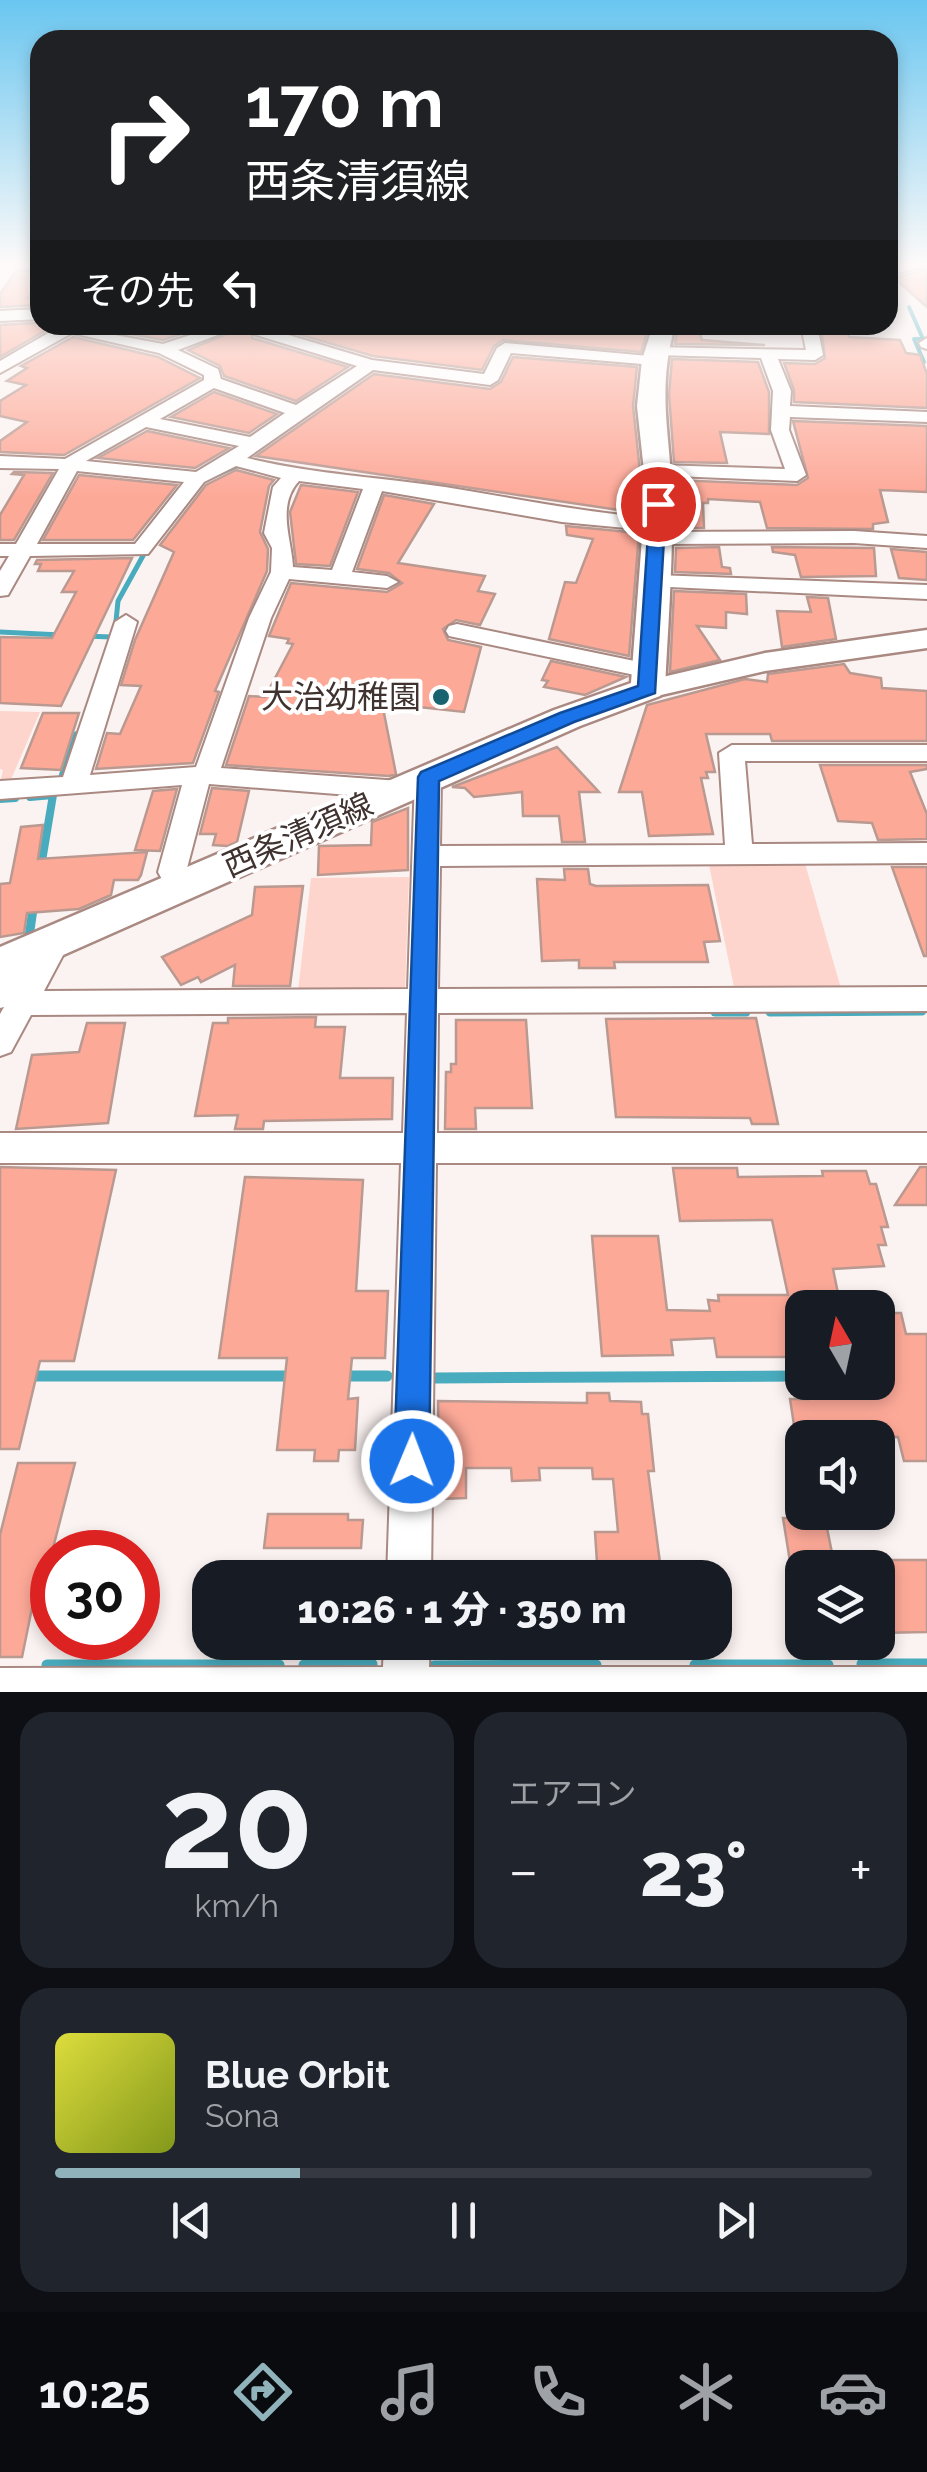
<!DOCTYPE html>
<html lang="ja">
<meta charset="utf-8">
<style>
body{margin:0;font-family:Raleway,"Noto Sans JP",sans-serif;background:#20242c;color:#f1f3f6;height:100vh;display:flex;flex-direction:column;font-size:38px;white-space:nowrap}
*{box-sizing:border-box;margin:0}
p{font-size:32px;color:#9ea1a6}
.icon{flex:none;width:55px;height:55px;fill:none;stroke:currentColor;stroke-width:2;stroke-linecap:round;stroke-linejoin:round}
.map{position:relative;height:1692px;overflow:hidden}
.panel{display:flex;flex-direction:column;gap:20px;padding:20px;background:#0d0f14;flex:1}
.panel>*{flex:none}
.top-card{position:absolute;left:30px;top:30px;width:868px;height:305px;border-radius:30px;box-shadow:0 5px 15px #0003;background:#202124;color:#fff;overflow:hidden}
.needle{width:65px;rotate:351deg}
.buttons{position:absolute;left:785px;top:1290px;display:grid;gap:20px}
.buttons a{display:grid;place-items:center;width:110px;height:110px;border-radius:20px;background:#171b24;box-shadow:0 5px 15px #0003;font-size:50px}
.speed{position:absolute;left:30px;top:1530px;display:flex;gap:20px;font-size:50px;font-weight:700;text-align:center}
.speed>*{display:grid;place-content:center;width:130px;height:130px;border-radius:50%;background:#171b24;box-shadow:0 5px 15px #0003;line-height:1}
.speed .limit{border:15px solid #d22;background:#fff;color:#111}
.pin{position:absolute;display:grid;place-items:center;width:85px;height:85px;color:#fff;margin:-42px;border:5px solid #fff;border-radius:50%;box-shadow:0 2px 10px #0007}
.me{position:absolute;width:110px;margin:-55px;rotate:1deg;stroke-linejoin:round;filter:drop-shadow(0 0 8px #0008)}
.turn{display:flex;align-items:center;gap:35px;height:210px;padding:0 50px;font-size:45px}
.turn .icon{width:130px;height:130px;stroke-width:2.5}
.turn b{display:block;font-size:70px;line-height:85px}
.then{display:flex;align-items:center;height:95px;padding:0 50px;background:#0003;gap:20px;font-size:38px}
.big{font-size:75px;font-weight:800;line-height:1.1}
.panel .card{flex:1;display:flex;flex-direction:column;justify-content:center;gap:15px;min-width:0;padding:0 35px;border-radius:30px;background:#20242c}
.panel .dial{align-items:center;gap:0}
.dial b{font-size:130px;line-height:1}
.song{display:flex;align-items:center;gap:30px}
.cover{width:120px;height:120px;border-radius:15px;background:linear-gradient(135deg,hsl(60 70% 55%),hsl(70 70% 35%))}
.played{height:10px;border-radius:5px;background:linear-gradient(90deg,#90b2ba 30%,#363941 30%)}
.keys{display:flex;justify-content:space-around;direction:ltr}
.heat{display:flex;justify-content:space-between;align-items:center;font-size:55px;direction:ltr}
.panel .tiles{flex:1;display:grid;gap:20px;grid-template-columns:1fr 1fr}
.card:last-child{grid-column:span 2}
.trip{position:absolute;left:192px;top:1560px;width:540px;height:100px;border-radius:30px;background:#171b24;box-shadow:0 5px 15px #0003;font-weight:800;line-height:100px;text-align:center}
.tabs{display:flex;height:160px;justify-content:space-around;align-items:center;background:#090b0e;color:#9ea1a6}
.tabs .icon{width:70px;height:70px}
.tabs .on{color:#90b2ba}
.tabs b{font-size:45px;color:#f1f3f6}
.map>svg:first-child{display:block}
.green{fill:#fdd5cc}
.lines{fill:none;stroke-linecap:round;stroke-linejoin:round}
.stream-far4{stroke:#48acbe;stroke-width:4}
.stream-far3{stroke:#48acbe;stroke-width:5}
.stream-far2{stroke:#48acbe;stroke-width:8}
.stream-far1{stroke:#48acbe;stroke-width:9}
.stream{stroke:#48acbe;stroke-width:11}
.building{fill:#fda998;stroke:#ba9991;stroke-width:2.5}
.minor-casing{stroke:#a98982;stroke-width:4}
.tertiary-casing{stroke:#a98982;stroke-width:5}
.secondary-casing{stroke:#a98982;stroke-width:5}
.minor{fill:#fff;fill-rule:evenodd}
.tertiary{fill:#fff;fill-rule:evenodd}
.secondary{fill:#fff;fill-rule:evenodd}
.route{fill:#1a73e8;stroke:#114b97;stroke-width:2.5}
.poi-dot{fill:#196370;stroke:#fff;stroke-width:4}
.labels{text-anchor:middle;stroke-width:8;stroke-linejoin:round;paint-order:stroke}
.poi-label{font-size:32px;fill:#3f322f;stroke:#fff;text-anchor:end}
.street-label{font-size:32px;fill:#3f322f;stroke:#fff}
</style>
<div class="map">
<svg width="927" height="1692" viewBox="0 0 927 1692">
<rect width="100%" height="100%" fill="#fbf3f1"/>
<!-- green -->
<g class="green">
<path d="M0 711 40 712 10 782 0 783 3 770 0 769Z"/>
<path d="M708 860H804L842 992H735Z"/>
<path d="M409 877 405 990 298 991 311 878Z"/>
</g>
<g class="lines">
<!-- stream-far4 -->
<g class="stream-far4">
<path d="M909 307 923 339H914L924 362"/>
<path d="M535 325H585"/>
</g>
<!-- stream-far3 -->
<g class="stream-far3">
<path d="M204 480 237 466"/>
<path d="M116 621 118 601 144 554"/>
<path d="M0 632 61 635"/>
<path d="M85 636 111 637"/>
</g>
<!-- stream-far2 -->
<g class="stream-far2">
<path d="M63 775 77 735"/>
<path d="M30 797 53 795 41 867"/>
<path d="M0 799 15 798"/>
<path d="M33 912 34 905"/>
</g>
<!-- stream-far1 -->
<g class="stream-far1">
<path d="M29 937 33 909"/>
<path d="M715 1012H746"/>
<path d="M770 1012 922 1011"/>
</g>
<!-- stream -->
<g class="stream">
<path d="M27 1376H293"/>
<path d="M342 1376H387"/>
<path d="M436 1378 802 1376"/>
<path d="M862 1664H927"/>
<path d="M47 1665H279"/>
<path d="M304 1665 372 1664"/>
<path d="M695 1665H828"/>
<path d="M434 1666 596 1665"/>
</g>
</g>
<!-- building -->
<g class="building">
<path d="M17 270H40V281L28 298H40V305L0 307V294Z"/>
<path d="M927 270V307L894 278Z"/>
<path d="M33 323 55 325 0 357V325Z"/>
<path d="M82 325H209L163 340Z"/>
<path d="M248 325H251L252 338 348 367 296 401 224 376 220 366 188 350Z"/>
<path d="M289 325 551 328 649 325 641 352 503 340 494 346 482 370 373 356 284 330Z"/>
<path d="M678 325H697L702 340 765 345 675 344Z"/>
<path d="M821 326 847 328 849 337 900 340 906 353 920 355 927 374V408L794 402V390L784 363 815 364 825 358Z"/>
<path d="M73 337 158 357 200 378 64 455 0 452V441L27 422 0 416V401L26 385 7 381 27 368 21 366Z"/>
<path d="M513 357 637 367 633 406 640 471 639 513 256 456 374 374 490 389 501 382Z"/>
<path d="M672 359 758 362 769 392V434L720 432 727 463 674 462 669 394Z"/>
<path d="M214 392 277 414 249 433 171 417Z"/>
<path d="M793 421 927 426V492L880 490 888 522 873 524V529L767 528 760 502 708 499V503H703L704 528H676L675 480 797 485 808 478Z"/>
<path d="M147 431 229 448 195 468 98 458Z"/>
<path d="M236 470 274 480 269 486 260 532 268 549 267 571 215 691 219 692 193 763 96 769 107 733 120 734 141 686 121 685 135 640 174 552 160 545 206 485Z"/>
<path d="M14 472 53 473 14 540H0V515L24 475 12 474Z"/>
<path d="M79 475 177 485 133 540H43Z"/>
<path d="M301 485 358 492 330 566 296 564 290 512Z"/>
<path d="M384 495 434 504 398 563 485 576 478 591 495 594 480 625 456 620 443 629 448 640 481 647 464 712 382 703 396 774 389 776 226 765 249 696 265 697 293 644 287 643 289 639 269 636 291 583 387 592 402 583 389 573 357 569Z"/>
<path d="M566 526 639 533 629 656 549 639 565 582 576 583 593 539 567 535Z"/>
<path d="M719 547 722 567 730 568 731 574 675 572 676 548Z"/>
<path d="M772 547 874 548 876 576 801 577 795 555 773 552Z"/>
<path d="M891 549 927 552V580L899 578Z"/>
<path d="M132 558 61 706 0 703V637L52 638 76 592H62L74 571H38L41 564H35L37 560Z"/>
<path d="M674 591 746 594 747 614 726 612V628L697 626 720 660 670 672Z"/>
<path d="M807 597 828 598 836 639 782 647 777 611 811 612Z"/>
<path d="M551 661 626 677 585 695 544 687 548 681 542 680Z"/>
<path d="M844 664 850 673 881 678 882 688 927 691V741H772L770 734H706L715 772H706L708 778H701L713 834 649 836 642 792H619L647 705 745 679 767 682 768 674Z"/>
<path d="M43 713H79L61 770 21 768Z"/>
<path d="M557 747 599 792H579L585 842H562L559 816H523L522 792 474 797 465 788 452 787Z"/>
<path d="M820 765H927V769L910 772 927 814V839L878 840 872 823 838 821Z"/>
<path d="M212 788 249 791 237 842 228 846 213 845 216 834H200Z"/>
<path d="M177 789 160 851 135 850 153 791Z"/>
<path d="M408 808V870L318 875 319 846 371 845 372 822Z"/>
<path d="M43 825 38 859 147 852 141 875 138 880H114L111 895 79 909 27 913 24 933 0 937V884L10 883 21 827Z"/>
<path d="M892 867H927V956H924Z"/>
<path d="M564 869H588L590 884 596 886 708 885 720 941 704 942 708 962H614L615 968H579V960L542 961 537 879 565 880Z"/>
<path d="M303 886 290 986H233L235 965 201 982 198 977 181 985 162 957 252 915 255 887Z"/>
<path d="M316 1017 315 1027H345L340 1078H393L392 1119 264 1121 263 1129H235L238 1115 195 1116 213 1023H228V1018Z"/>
<path d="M756 1018 778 1124H752L750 1118 616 1117 606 1019Z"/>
<path d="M456 1020H526L532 1108H475L476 1129H445L446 1072H451V1064H456Z"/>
<path d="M87 1023H125L108 1123 16 1129 32 1055 79 1052Z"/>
<path d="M0 1167 116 1170 74 1361H40L19 1449H0Z"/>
<path d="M920 1167H927V1205H895Z"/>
<path d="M673 1168H737L738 1177 823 1176 822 1171H866L870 1184H876L888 1227H881L886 1245H878L884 1266 833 1269 841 1308H802V1357H717L714 1338 671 1340 673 1355 602 1356 592 1236H658L667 1310 710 1311 708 1300 719 1301 718 1295H788L772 1220 680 1221Z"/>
<path d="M245 1177 363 1180 356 1291H388L385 1358H352L348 1399 358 1398 355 1450H339L338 1461H314L315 1450H277L287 1358H219Z"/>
<path d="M878 1313H901L906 1334H927V1461H904L898 1437 796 1438 790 1399H808L807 1394H878Z"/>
<path d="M587 1393H609L610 1401 641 1402 642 1414H648L654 1471H648L662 1578H598L595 1532H618L613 1479H593L592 1468H539L540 1480 512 1481 511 1468H466V1498L440 1499 438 1401 587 1403Z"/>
<path d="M18 1463H75L52 1552 47 1608H32L22 1657H0V1535Z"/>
<path d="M268 1514H348V1520H363L361 1548H264Z"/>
<path d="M783 1518H825L835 1568H791Z"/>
<path d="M878 1560H927V1632L878 1633Z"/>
</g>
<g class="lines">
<!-- minor casing -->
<g class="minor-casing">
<g id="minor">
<path d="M915 261H927V266L888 275V267Z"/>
<path d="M40 309V319L0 321V311Z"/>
<path d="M62 325 163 344 221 325H244L178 350 218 369 221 379 296 405 357 366 253 334V328L285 325 275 331 372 360 484 374 497 348 505 343 660 357 662 360 654 365 511 353 498 380 490 385 373 370 247 458C312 474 378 477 445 487 518 499 584 512 658 519L668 525 658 531 562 522 382 491 352 572 387 576 398 582 387 588 289 579 271 618 221 768 400 781 413 790 400 799 209 784 186 872 194 887 190 894H170L158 872 182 785 0 799V781L63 777 115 622 126 615 137 622 90 775 196 767 249 618 271 572 272 548 264 533 273 487 281 478 236 466 204 482 148 554 30 556 8 595 0 596V571L9 556H0V544H16L59 469 0 468V456L65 459 204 380V375L159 353 72 333 0 373V361ZM214 388 285 413 250 437 160 419ZM146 427 239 446 196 472 86 461ZM77 471 184 482 135 544H37ZM299 481 363 489 332 570 293 567C292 540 276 506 299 481Z"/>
<path d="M801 325H817L823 355 815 360 778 359 791 391 790 406 927 412V422L790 417 789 430 806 475 797 481 651 475 649 471 658 465 785 469 771 430 773 391 761 358 657 355 649 350 651 347 806 350Z"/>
<path d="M927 338V349L921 347 919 343Z"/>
<path d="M854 531 927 536V548L854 543 658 544 648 538 658 532Z"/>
<path d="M656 575 927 585V599L648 586 645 581 648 576Z"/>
<path d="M457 624 649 664 661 671 649 678 449 636 446 631 449 626Z"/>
<path d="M732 745H927V761H745L752 844 927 843V863L440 866 438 989 927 987V1011L438 1013 437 1133H927V1163H436L431 1578H387L401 1163H0V1133H403L407 1013 31 1015 11 1052 0 1056V1014L4 1007 0 1008V969L12 948 23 945 35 951 44 934 55 931 66 934 70 942 44 991 408 989 415 777 419 771H437L441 777 440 846 725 845 719 753Z"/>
<path d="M384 1642H430L429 1667H927V1692H0V1668L383 1667Z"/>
</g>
</g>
<!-- tertiary casing -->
<g class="tertiary-casing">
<path id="tertiary" d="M927 630V648L765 671 648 698 637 695 633 689 637 683 765 653Z"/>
</g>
<!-- secondary casing -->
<g class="secondary-casing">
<path id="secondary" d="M653 325H675C656 395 671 433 672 502 673 564 668 627 665 689L660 696 580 726 0 983V947L554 710 631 683 643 525 644 471 637 406 642 360Z"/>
</g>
<!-- minor -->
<use href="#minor" class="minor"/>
<!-- tertiary -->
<use href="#tertiary" class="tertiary"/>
<!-- secondary -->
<use href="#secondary" class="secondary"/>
</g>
<!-- sky -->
<linearGradient id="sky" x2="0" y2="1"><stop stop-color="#69c6f0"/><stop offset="0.53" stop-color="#fdfaf9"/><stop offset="1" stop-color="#fdfaf9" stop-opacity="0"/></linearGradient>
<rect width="927" height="497" fill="url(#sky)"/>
<!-- route -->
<path class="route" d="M658 499 666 504 655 693 574 722 439 781 429 1461 424 1473 412 1478 399 1473 394 1461 418 777 421 772 560 713 638 686 650 504Z"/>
<!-- markers -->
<circle class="poi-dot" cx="441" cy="697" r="10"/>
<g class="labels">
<!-- poi labels -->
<g class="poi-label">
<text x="421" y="708">大治幼稚園</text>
</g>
<!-- street labels -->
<g class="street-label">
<text transform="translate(298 835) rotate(-24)" y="11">西条清須線</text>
</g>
</g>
</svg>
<div class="buttons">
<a><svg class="needle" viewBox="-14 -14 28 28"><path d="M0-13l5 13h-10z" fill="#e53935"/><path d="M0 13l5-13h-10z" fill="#9ea1a6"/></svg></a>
<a><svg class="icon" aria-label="sound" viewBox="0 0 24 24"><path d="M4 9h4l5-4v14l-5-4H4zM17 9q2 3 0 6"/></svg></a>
<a><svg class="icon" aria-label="layers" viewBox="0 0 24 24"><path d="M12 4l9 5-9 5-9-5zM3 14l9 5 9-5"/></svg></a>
</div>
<div class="speed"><div class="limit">30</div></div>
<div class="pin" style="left:658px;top:504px;background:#d93025"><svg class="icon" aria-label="arrive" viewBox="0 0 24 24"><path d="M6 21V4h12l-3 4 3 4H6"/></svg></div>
<svg class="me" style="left:412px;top:1461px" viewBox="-20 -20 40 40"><circle r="17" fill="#1a73e8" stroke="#fff" stroke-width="3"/><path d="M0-11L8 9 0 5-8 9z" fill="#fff"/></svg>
<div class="trip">10:26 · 1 分 · 350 m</div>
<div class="top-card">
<div class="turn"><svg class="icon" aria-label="right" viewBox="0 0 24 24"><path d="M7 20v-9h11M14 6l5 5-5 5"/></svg><div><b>170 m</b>西条清須線</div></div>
<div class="then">その先<svg class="icon" aria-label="left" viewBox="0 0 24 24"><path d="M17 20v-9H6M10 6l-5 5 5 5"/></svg></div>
</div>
</div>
<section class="panel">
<div class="tiles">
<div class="card dial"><b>20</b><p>km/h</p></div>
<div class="card"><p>エアコン</p>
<div class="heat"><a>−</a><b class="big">23°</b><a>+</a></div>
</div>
<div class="card">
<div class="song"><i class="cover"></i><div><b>Blue Orbit</b><p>Sona</p></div></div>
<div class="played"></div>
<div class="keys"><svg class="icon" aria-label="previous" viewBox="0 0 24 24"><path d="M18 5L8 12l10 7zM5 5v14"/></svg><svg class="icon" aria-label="pause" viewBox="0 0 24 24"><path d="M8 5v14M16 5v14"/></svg><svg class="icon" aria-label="next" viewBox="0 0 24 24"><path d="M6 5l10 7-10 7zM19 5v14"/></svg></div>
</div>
</div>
</section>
<nav class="tabs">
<b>10:25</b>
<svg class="icon on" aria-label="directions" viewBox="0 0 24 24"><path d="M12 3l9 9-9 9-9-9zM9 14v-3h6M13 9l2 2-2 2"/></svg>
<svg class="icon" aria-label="music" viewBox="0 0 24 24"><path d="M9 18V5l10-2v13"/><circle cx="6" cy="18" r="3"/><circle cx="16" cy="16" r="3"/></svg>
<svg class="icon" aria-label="phone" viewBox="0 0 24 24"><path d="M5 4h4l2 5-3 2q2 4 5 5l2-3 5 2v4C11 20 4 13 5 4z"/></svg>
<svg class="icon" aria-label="climate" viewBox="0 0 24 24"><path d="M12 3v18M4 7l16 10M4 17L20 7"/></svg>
<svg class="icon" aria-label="car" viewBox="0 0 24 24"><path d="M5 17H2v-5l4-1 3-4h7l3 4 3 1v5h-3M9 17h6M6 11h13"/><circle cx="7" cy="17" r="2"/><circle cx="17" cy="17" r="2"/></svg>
</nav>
